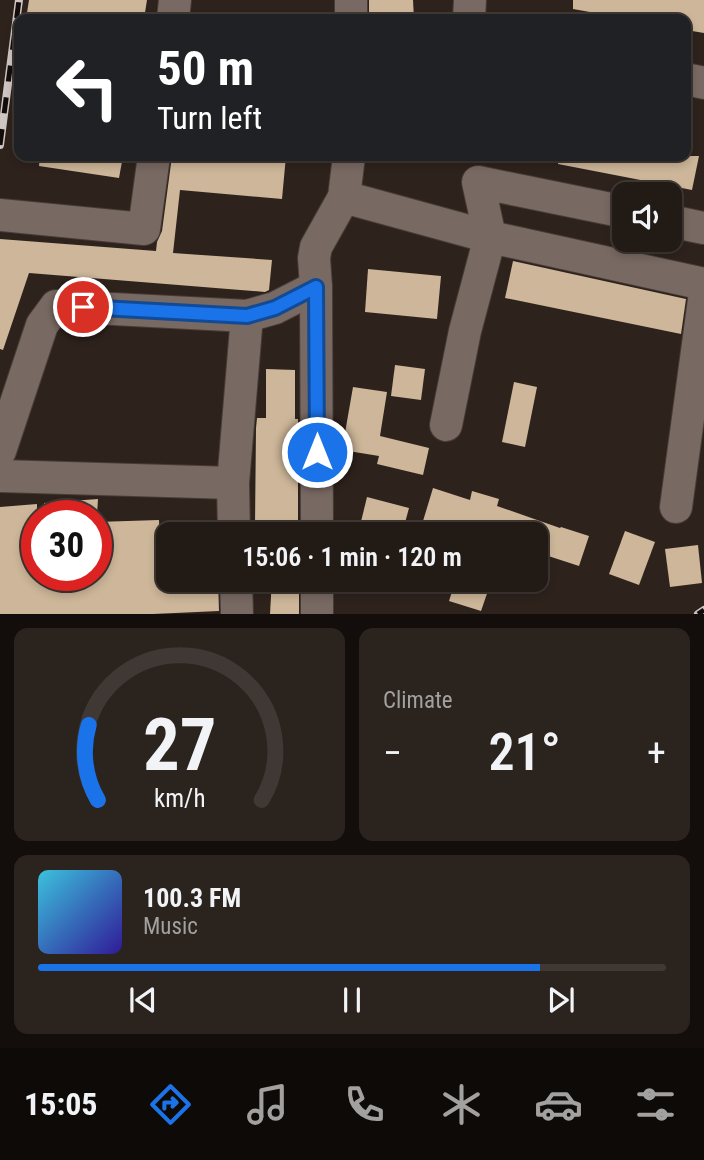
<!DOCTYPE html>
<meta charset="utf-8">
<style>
body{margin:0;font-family:"Roboto Condensed",sans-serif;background:#2a231e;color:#f1f3f6;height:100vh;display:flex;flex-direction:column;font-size:26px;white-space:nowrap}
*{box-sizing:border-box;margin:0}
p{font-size:23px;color:#a2a1a0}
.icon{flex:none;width:38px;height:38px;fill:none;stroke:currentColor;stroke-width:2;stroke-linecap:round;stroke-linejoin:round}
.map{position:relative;height:614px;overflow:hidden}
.details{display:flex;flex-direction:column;gap:14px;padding:14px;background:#130e0c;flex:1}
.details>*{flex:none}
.hud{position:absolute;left:14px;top:14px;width:677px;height:147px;border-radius:14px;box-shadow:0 4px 10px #0003,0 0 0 2px #3f3834;background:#202124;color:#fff;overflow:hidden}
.fabs{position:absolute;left:612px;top:182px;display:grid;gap:14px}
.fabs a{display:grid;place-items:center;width:70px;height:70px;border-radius:14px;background:#221a15;box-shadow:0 4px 10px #0003,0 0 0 2px #3f3834;font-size:35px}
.speed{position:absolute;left:21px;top:500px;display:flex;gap:14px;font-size:35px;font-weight:700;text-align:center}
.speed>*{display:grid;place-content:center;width:91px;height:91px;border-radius:50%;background:#221a15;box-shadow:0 4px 10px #0003,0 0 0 2px #3f3834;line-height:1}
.speed .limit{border:10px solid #d22;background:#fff;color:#111}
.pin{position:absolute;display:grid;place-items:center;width:60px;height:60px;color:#fff;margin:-30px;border:4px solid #fff;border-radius:50%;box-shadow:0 2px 7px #0007}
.me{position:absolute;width:77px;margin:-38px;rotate:0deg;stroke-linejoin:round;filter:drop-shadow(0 0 5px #0008)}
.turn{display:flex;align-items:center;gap:24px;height:147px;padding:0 28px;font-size:32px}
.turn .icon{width:91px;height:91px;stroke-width:2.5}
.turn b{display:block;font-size:49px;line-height:60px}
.big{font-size:52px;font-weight:600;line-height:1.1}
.details .tile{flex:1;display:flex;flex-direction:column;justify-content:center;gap:10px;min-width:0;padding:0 24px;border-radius:14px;background:#2a231e}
.details .dial{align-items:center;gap:0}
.dial svg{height:182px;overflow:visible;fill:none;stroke:#3f3834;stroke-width:7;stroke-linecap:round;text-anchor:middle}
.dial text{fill:#f1f3f6;stroke:none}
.song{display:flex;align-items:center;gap:21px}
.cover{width:84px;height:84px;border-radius:10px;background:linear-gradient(135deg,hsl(190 70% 55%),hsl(250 70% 35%))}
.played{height:7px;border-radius:4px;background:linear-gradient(90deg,#1a73e8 80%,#3f3834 80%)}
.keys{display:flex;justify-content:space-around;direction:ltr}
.heat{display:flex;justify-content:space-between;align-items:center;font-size:38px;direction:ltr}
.details .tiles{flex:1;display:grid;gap:14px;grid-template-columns:1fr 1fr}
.tile:last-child{grid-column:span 2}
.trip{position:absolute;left:156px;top:522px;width:392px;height:70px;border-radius:14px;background:#221a15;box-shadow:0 4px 10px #0003,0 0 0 2px #3f3834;font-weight:600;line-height:70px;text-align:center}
.menu{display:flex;height:112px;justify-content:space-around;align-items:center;background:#0e0a08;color:#a2a1a0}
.menu .icon{width:49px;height:49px}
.menu .selected{color:#1a73e8}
.menu b{font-size:32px;color:#f1f3f6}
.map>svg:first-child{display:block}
.building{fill:#cdb699}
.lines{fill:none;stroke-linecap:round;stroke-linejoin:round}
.minor-casing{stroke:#473c38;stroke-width:34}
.minor{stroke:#786962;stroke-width:32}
.rail-casing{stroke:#cfc5c2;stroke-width:8}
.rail{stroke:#120d0a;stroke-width:5;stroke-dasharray:16;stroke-linecap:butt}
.route-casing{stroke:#114b97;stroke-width:18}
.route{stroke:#1a73e8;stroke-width:12}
</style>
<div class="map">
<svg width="704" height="614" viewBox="0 0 704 614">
<rect width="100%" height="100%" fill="#2e221c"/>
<!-- building -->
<g class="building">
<path d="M29 0H147L144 19H26Z"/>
<path d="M369 0H413L414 19H369Z"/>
<path d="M573 0H704V33L686 30V19H629L573 9Z"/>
<path d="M40 156H123L119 178 39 166Z"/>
<path d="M172 156H286L282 199 180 190 173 253 272 260 269 290 265 292 29 273 3 350 0 349V239L156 251 157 242 162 231Z"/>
<path d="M559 156H699L692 190 558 164Z"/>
<path d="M513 261 686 299 681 334 505 298Z"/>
<path d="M368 269 441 276 437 319 365 312Z"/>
<path d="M395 365 425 369 421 400 391 396Z"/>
<path d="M266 369 295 370V419H298V526L255 525 256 428 257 418H266Z"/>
<path d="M514 382 537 387 525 447 502 442Z"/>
<path d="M353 387 387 392 380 436 429 448 423 475 377 464 379 456 342 450Z"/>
<path d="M433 488 470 500 472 491 499 499 497 506 560 528 561 527 589 536 579 566 536 552V534H464L423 521Z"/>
<path d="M367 497 409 508 402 534H358Z"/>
<path d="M98 499 97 516H45L44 503Z"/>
<path d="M37 504V576H96V522L159 520 160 548H168V579H218L219 611 153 614H0V507Z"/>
<path d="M625 531 655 542 639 585 609 574Z"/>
<path d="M698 545 702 583 670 587 665 549Z"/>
<path d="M272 579H299V614H270Z"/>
<path d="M456 579H472L490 585 481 611 449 601Z"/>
</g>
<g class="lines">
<!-- minor casing -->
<g class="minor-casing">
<g id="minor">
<path d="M173 19 175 0"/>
<path d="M351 19V0"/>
<path d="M469 19 470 0"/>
<path d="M686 79 704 83"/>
<path d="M344 197 490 237 704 284"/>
<path d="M0 215 144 229 154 156"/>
<path d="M670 221 704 228"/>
<path d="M446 425 465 331 490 237 478 182 625 212"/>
<path d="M0 451 42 325 56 306 247 316 275 308 316 287"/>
<path d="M0 476 233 483"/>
<path d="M676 507 704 300"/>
<path d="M234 534 233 483 247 316"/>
<path d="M317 534 316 287 314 258 316 247 344 197 349 156"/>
<path d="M236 579 237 614"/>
<path d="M317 579V614"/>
</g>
</g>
<!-- minor -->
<use href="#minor" class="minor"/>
<!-- rail casing -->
<g class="rail-casing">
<g id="rail">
<path d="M0 145 19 0"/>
<path d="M698 614 704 610"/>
</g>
</g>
<!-- rail -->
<use href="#rail" class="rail"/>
</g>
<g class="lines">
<!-- route casing -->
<g class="route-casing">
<path id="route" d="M83 307 247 316 275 308 316 287 317 452"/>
</g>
<!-- route -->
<use href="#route" class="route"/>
</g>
</svg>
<div class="fabs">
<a><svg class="icon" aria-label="sound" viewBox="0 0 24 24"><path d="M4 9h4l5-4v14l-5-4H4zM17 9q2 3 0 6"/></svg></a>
</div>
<div class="speed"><div class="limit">30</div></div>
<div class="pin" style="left:83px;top:307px;background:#d93025"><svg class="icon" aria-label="arrive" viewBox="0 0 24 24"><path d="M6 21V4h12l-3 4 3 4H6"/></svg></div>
<svg class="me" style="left:317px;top:452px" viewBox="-20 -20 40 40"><circle r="17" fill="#1a73e8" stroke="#fff" stroke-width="3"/><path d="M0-11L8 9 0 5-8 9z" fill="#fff"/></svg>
<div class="trip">15:06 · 1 min · 120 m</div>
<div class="hud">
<div class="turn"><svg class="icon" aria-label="left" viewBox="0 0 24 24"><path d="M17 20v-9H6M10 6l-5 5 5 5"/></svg><div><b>50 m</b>Turn left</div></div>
</div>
</div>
<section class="details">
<div class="tiles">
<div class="tile dial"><svg viewBox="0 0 100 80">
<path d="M14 69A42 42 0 1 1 86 69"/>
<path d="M14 69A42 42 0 0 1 10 36" stroke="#1a73e8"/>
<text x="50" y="56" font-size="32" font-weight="700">27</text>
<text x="50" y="72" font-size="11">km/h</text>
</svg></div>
<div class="tile"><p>Climate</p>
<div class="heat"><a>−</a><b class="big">21°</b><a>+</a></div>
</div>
<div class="tile">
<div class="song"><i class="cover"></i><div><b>100.3 FM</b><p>Music</p></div></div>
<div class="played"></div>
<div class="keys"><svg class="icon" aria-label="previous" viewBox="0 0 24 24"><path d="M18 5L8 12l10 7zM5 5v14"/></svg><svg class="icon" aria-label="pause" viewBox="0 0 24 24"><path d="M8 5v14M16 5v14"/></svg><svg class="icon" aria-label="next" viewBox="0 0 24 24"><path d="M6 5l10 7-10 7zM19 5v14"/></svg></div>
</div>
</div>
</section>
<nav class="menu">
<b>15:05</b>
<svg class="icon selected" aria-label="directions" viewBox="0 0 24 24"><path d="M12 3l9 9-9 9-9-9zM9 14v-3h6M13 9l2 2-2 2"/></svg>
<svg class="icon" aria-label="music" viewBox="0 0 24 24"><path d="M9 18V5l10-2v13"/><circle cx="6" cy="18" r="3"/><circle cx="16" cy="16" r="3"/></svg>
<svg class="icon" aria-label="phone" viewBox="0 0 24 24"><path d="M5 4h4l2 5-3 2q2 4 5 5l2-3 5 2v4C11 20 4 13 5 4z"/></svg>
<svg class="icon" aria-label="climate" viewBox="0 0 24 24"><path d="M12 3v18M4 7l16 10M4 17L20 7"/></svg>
<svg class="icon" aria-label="car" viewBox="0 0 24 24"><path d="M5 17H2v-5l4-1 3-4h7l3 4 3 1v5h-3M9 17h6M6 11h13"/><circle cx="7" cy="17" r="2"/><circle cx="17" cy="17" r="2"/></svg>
<svg class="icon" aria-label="filters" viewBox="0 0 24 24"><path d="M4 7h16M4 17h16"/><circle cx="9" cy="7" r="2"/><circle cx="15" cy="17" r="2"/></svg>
</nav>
